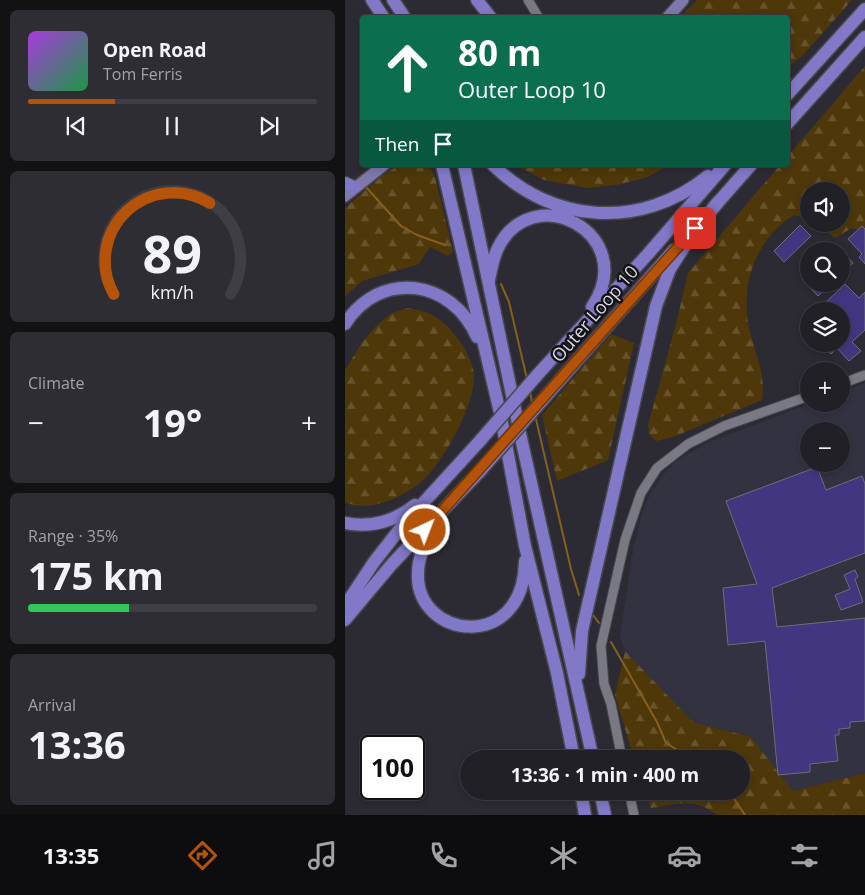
<!DOCTYPE html>
<meta charset="utf-8">
<style>
body{margin:0;font-family:"Open Sans",sans-serif;background:#2d2d33;color:#f1f3f6;height:100vh;display:flex;flex-direction:column;font-size:19px;white-space:nowrap}
*{box-sizing:border-box;margin:0}
p{font-size:16px;color:#a2a3a7}
.icon{flex:none;width:28px;height:28px;fill:none;stroke:currentColor;stroke-width:2;stroke-linecap:round;stroke-linejoin:round}
.map{position:relative;flex:1;overflow:hidden}
.panel{display:flex;flex-direction:column;gap:10px;padding:10px;background:#121215;width:345px}
.panel>*{flex:none}
.top-card{position:absolute;left:15px;top:15px;width:430px;height:152px;border-radius:5px;box-shadow:0 2px 8px #0003,0 0 0 1px #3e3e44;background:#0b6e4f;color:#fff;overflow:hidden}
.controls{position:absolute;left:455px;top:182px;display:grid;gap:10px}
.controls a{display:grid;place-items:center;width:50px;height:50px;border-radius:50%;background:#212027;box-shadow:0 2px 8px #0003,0 0 0 1px #3e3e44;font-size:25px}
.speed{position:absolute;left:15px;top:735px;display:flex;gap:10px;font-size:25px;font-weight:700;text-align:center}
.speed>*{display:grid;place-content:center;width:65px;height:65px;border-radius:50%;background:#212027;box-shadow:0 2px 8px #0003,0 0 0 1px #3e3e44;line-height:1}
.speed .limit{border:2px solid #111;border-radius:8px;background:#fff;color:#111}
.pin{position:absolute;display:grid;place-items:center;width:42px;height:42px;color:#fff;margin:-21px;border-radius:10px;box-shadow:0 2px 8px #0006}
.me{position:absolute;width:55px;margin:-28px;rotate:43deg;stroke-linejoin:round;filter:drop-shadow(0 0 4px #0008)}
.turn{display:flex;align-items:center;gap:18px;height:105px;padding:0 15px;font-size:22px}
.turn .icon{width:65px;height:65px;stroke-width:2.5}
.turn b{display:block;font-size:35px;line-height:42px}
.then{display:flex;align-items:center;height:48px;padding:0 15px;background:#0003;gap:10px;font-size:19px}
.big{font-size:38px;font-weight:700;line-height:1.1}
.panel .card{flex:1;display:flex;flex-direction:column;justify-content:center;gap:8px;min-width:0;padding:0 18px;border-radius:8px;background:#2d2d33}
.panel .dial{align-items:center;gap:0}
.dial svg{height:130px;overflow:visible;fill:none;stroke:#3e3e44;stroke-width:7;stroke-linecap:round;text-anchor:middle}
.dial text{fill:#f1f3f6;stroke:none}
.song{display:flex;align-items:center;gap:15px}
.cover{width:60px;height:60px;border-radius:8px;background:linear-gradient(135deg,hsl(280 70% 55%),hsl(140 70% 35%))}
.played{height:5px;border-radius:2px;background:linear-gradient(90deg,#b45309 30%,#3e3e44 30%)}
.keys{display:flex;justify-content:space-around;direction:ltr}
.heat{display:flex;justify-content:space-between;align-items:center;font-size:28px;direction:ltr}
.charge{height:8px;border-radius:4px;background:linear-gradient(90deg,#34c759 35%,#3e3e44 0)}
.trip{position:absolute;left:115px;top:750px;width:290px;height:50px;border-radius:25px;background:#212027;box-shadow:0 2px 8px #0003,0 0 0 1px #3e3e44;font-weight:700;line-height:50px;text-align:center}
.tab-bar{display:flex;height:80px;justify-content:space-around;align-items:center;background:#0d0d10;color:#a2a3a7}
.tab-bar .icon{width:35px;height:35px}
.tab-bar .selected{color:#b45309}
.tab-bar b{font-size:22px;color:#f1f3f6}
main{display:flex;flex:1;min-height:0}
.map>svg:first-child{display:block}
.built{fill:#333241;fill-rule:evenodd}
.forest{fill:url(#forest-firs)}
.lines{fill:none;stroke-linecap:round;stroke-linejoin:round}
.stream{stroke:#85601a;stroke-width:2}
.building{fill:#433680;stroke:#6e6d77}
.minor-casing{stroke:#47474d;stroke-width:11}
.major-casing{stroke:#47474d;stroke-width:14}
.highway-casing{stroke:#47474d;stroke-width:15}
.minor{stroke:#797983;stroke-width:9}
.major{stroke:#7e78ac;stroke-width:11}
.highway{stroke:#8178c7;stroke-width:12}
.highway-bridge-casing{stroke:#47474d;stroke-width:15;stroke-linecap:butt}
.highway-bridge{stroke:#8178c7;stroke-width:12}
.route-casing{stroke:#753606;stroke-width:12}
.route{stroke:#b45309;stroke-width:9}
.labels{text-anchor:middle;stroke-width:5;stroke-linejoin:round;paint-order:stroke}
.street-label{font-size:18px;fill:#d7d7dc;stroke:#141418}
</style>
<main>
<section class="panel">
<div class="card">
<div class="song"><i class="cover"></i><div><b>Open Road</b><p>Tom Ferris</p></div></div>
<div class="played"></div>
<div class="keys"><svg class="icon" aria-label="previous" viewBox="0 0 24 24"><path d="M18 5L8 12l10 7zM5 5v14"/></svg><svg class="icon" aria-label="pause" viewBox="0 0 24 24"><path d="M8 5v14M16 5v14"/></svg><svg class="icon" aria-label="next" viewBox="0 0 24 24"><path d="M6 5l10 7-10 7zM19 5v14"/></svg></div>
</div>
<div class="card dial"><svg viewBox="0 0 100 80">
<path d="M14 69A42 42 0 1 1 86 69"/>
<path d="M14 69A42 42 0 0 1 73 13" stroke="#b45309"/>
<text x="50" y="56" font-size="32" font-weight="700">89</text>
<text x="50" y="72" font-size="11">km/h</text>
</svg></div>
<div class="card"><p>Climate</p>
<div class="heat"><a>−</a><b class="big">19°</b><a>+</a></div>
</div>
<div class="card"><p>Range · 35%</p><b class="big">175 km</b><div class="charge"></div></div>
<div class="card"><p>Arrival</p><b class="big">13:36</b></div>
</section>
<div class="map">
<svg width="520" height="815" viewBox="0 0 520 815">
<defs>
<pattern id="forest-firs" width="22" height="20" patternUnits="userSpaceOnUse" patternTransform="scale(1.25)"><rect width="22" height="20" fill="#4e3709"/><path d="M5 1l3.5 6h-7zM16 11l3.5 6h-7z" fill="#67532c"/></pattern>
</defs>
<rect width="100%" height="100%" fill="#2c2b34"/>
<!-- built -->
<path class="built" d="M520 383V773L448 791 406 737 348 722 280 651 275 635 289 545 298 511 306 492 320 473 331 461 362 443 464 404H496V392ZM464 431H496V464H464Z"/>
<!-- forest -->
<g class="forest">
<path d="M352 0H507L460 53 443 68 442 18 335 17Z"/>
<path d="M520 66V231L507 228 490 238 472 224H496V191H464V219L449 215C408 241 393 290 406 336 412 357 421 378 417 400L328 437 311 441 304 434 303 425 331 324 343 273 435 165H442L443 156Z"/>
<path d="M54 165H84L90 177 108 252 103 256 85 247 74 264 17 281 0 296V208L38 175Z"/>
<path d="M170 165H325L300 178 271 185 242 188 199 180Z"/>
<path d="M62 308C84 311 95 317 110 335 119 346 128 361 129 376 130 405 97 465 75 483 56 498 23 513 0 502V370L18 341 32 325 45 314Z"/>
<path d="M266 334 289 343 263 460 212 481 197 415Z"/>
<path d="M280 651 348 722 406 737 448 791 520 773V815H372C349 797 333 804 306 808L299 791H396V759H289L270 695Z"/>
</g>
<g class="lines">
<!-- stream -->
<g class="stream">
<path d="M20 186 56 226 72 235 100 245"/>
<path d="M156 284 164 302 182 379"/>
<path d="M185 391 187 403"/>
<path d="M190 415 226 569 234 595"/>
<path d="M248 615 254 623"/>
<path d="M266 642 312 722 321 743 347 759"/>
<path d="M384 791 400 815"/>
</g>
</g>
<!-- building -->
<g class="building">
<path d="M455 225 466 236 439 262 429 251Z"/>
<path d="M517 226 520 229V264L514 257 517 254 503 239Z"/>
<path d="M496 250 508 263 496 274Z"/>
<path d="M464 272V284H486L473 296 457 279Z"/>
<path d="M500 284 514 298 520 292V330L507 342 516 351 504 361 492 348 486 354 476 344H496V311H472Z"/>
<path d="M472 467 481 490 517 476 520 484V553L427 588 432 627 520 618V721L505 722V728L494 729V735H490L493 761 465 764V772L433 775 420 641 383 645 378 588 412 584 381 501Z"/>
<path d="M510 570 513 577 510 579 518 602 496 610 490 595 505 589 499 575Z"/>
</g>
<g class="lines">
<!-- minor casing -->
<g class="minor-casing">
<g id="minor">
<path d="M183 0 194 18"/>
<path d="M496 384 520 375"/>
<path d="M277 759 266 704 259 684 256 646 280 540 296 493 312 468 343 444 379 426 464 396"/>
<path d="M284 791 289 815"/>
</g>
</g>
<!-- major casing -->
<g class="major-casing">
<g id="major">
<path d="M322 18 338 0"/>
<path d="M0 196 39 165"/>
</g>
</g>
<!-- highway casing -->
<g class="highway-casing">
<g id="highway">
<path d="M27 0 39 18"/>
<path d="M48 0 60 18"/>
<path d="M132 0 146 18"/>
<path d="M442 95 520 9"/>
<path d="M442 124 520 37"/>
<path d="M97 165 156 417 180 546 212 673 229 759"/>
<path d="M119 165 176 438 248 759"/>
<path d="M148 165C208 224 296 230 363 176"/>
<path d="M0 183 9 187"/>
<path d="M368 208 406 165"/>
<path d="M144 280C146 270 148 259 152 250 186 176 296 234 247 307"/>
<path d="M0 324C35 269 107 279 132 337"/>
<path d="M194 373 303 254 380 165"/>
<path d="M209 387 329 250"/>
<path d="M91 518C84 536 73 554 73 573 70 639 179 654 180 561"/>
<path d="M0 523C26 528 50 521 70 505"/>
<path d="M0 606 29 562 58 525 133 443"/>
<path d="M0 620 47 564 136 470"/>
<path d="M234 674 237 631 311 306 325 269 346 236 373 202"/>
<path d="M236 791 240 815"/>
<path d="M255 791 260 815"/>
</g>
</g>
<!-- minor -->
<use href="#minor" class="minor"/>
<!-- major -->
<use href="#major" class="major"/>
<!-- highway -->
<use href="#highway" class="highway"/>
<!-- highway-bridge casing -->
<g class="highway-bridge-casing">
<g id="highway-bridge">
<path d="M133 443 194 373"/>
<path d="M136 470 209 387"/>
</g>
</g>
<!-- highway-bridge -->
<use href="#highway-bridge" class="highway-bridge"/>
</g>
<g class="lines">
<!-- route casing -->
<g class="route-casing">
<path id="route" d="M80 530 350 228"/>
</g>
<!-- route -->
<use href="#route" class="route"/>
</g>
<g class="labels">
<!-- street labels -->
<g class="street-label">
<text transform="translate(250 314) rotate(-49)" y="6">Outer Loop 10</text>
</g>
</g>
</svg>
<div class="controls">
<a><svg class="icon" aria-label="sound" viewBox="0 0 24 24"><path d="M4 9h4l5-4v14l-5-4H4zM17 9q2 3 0 6"/></svg></a>
<a><svg class="icon" aria-label="search" viewBox="0 0 24 24"><circle cx="10" cy="10" r="6"/><path d="M15 15l6 6"/></svg></a>
<a><svg class="icon" aria-label="layers" viewBox="0 0 24 24"><path d="M12 4l9 5-9 5-9-5zM3 14l9 5 9-5"/></svg></a>
<a>+</a>
<a>−</a>
</div>
<div class="speed"><div class="limit">100</div></div>
<div class="pin" style="left:350px;top:228px;background:#d93025"><svg class="icon" aria-label="arrive" viewBox="0 0 24 24"><path d="M6 21V4h12l-3 4 3 4H6"/></svg></div>
<svg class="me" style="left:80px;top:530px" viewBox="-20 -20 40 40"><circle r="17" fill="#b45309" stroke="#fff" stroke-width="3"/><path d="M0-11L8 9 0 5-8 9z" fill="#fff"/></svg>
<div class="trip">13:36 · 1 min · 400 m</div>
<div class="top-card">
<div class="turn"><svg class="icon" aria-label="ahead" viewBox="0 0 24 24"><path d="M12 20V5M6 11l6-6 6 6"/></svg><div><b>80 m</b>Outer Loop 10</div></div>
<div class="then">Then<svg class="icon" aria-label="arrive" viewBox="0 0 24 24"><path d="M6 21V4h12l-3 4 3 4H6"/></svg></div>
</div>
</div>
</main>
<nav class="tab-bar">
<b>13:35</b>
<svg class="icon selected" aria-label="directions" viewBox="0 0 24 24"><path d="M12 3l9 9-9 9-9-9zM9 14v-3h6M13 9l2 2-2 2"/></svg>
<svg class="icon" aria-label="music" viewBox="0 0 24 24"><path d="M9 18V5l10-2v13"/><circle cx="6" cy="18" r="3"/><circle cx="16" cy="16" r="3"/></svg>
<svg class="icon" aria-label="phone" viewBox="0 0 24 24"><path d="M5 4h4l2 5-3 2q2 4 5 5l2-3 5 2v4C11 20 4 13 5 4z"/></svg>
<svg class="icon" aria-label="climate" viewBox="0 0 24 24"><path d="M12 3v18M4 7l16 10M4 17L20 7"/></svg>
<svg class="icon" aria-label="car" viewBox="0 0 24 24"><path d="M5 17H2v-5l4-1 3-4h7l3 4 3 1v5h-3M9 17h6M6 11h13"/><circle cx="7" cy="17" r="2"/><circle cx="17" cy="17" r="2"/></svg>
<svg class="icon" aria-label="filters" viewBox="0 0 24 24"><path d="M4 7h16M4 17h16"/><circle cx="9" cy="7" r="2"/><circle cx="15" cy="17" r="2"/></svg>
</nav>
